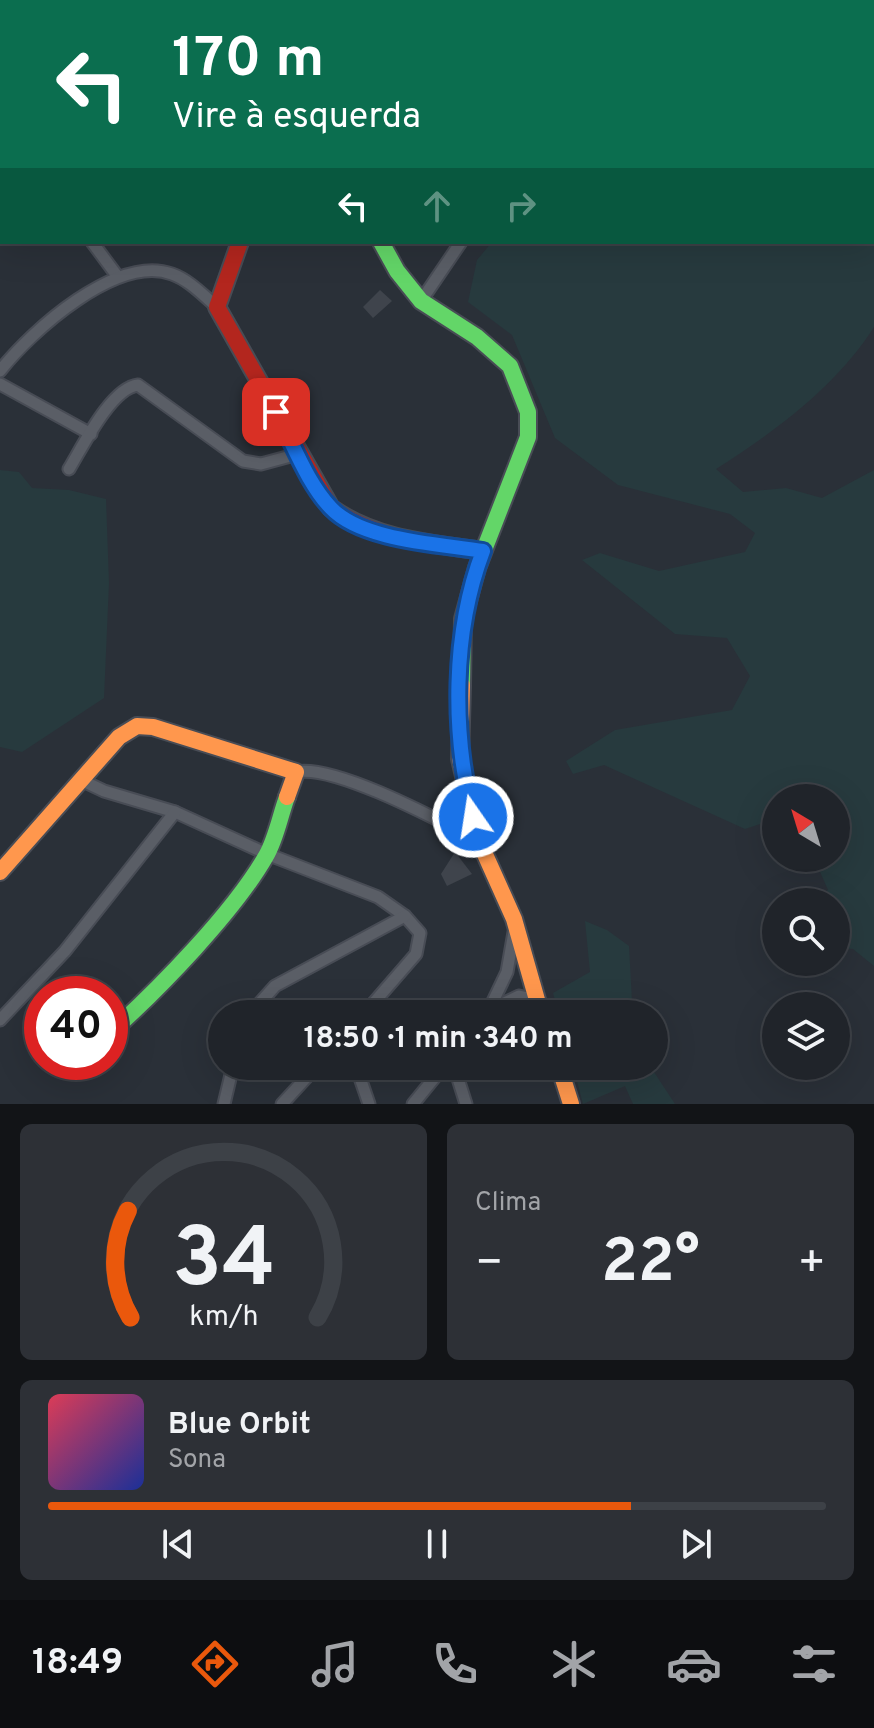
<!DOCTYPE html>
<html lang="pt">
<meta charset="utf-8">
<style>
body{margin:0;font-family:Overpass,sans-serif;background:#2d3036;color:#f1f3f6;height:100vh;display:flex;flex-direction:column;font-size:30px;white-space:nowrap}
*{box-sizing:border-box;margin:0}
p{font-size:26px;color:#a2a4a8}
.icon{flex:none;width:44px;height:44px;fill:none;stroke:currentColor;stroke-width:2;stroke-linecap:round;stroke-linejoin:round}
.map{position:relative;height:1104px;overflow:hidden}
.details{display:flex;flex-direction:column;gap:20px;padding:20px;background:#121417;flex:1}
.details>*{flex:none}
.hud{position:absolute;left:0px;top:0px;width:874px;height:244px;box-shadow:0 8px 32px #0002,0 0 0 2px #3d4147;background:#0b6e4f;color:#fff;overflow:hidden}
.needle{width:52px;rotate:322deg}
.buttons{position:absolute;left:762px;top:784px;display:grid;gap:16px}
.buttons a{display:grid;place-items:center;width:88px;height:88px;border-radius:50%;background:#20242a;box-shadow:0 8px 32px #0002,0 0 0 2px #3d4147;font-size:40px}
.speed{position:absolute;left:24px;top:976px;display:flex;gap:16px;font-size:40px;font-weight:700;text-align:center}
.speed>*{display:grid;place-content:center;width:104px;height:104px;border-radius:50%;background:#20242a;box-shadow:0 8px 32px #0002,0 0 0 2px #3d4147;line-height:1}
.speed .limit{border:12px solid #d22;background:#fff;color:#111}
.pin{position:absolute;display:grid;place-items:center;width:68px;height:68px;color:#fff;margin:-34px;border-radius:16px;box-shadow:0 4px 12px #0006}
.me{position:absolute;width:88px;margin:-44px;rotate:347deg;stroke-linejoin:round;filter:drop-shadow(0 0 6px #0008)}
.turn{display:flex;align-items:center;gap:28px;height:168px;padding:0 40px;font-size:36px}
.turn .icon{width:104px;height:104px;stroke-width:2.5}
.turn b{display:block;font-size:56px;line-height:68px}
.lanes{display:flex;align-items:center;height:76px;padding:0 40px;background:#0003;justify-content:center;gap:40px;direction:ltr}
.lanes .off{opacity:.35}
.big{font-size:60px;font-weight:700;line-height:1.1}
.details .card{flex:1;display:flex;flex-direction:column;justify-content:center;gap:12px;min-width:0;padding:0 28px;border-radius:12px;background:#2d3036}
.details .dial{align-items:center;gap:0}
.dial svg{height:208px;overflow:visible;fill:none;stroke:#3d4147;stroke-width:7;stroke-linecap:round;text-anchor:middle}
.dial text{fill:#f1f3f6;stroke:none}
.song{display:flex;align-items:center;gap:24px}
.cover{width:96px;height:96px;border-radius:12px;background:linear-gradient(135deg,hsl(350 70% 55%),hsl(230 70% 35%))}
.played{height:8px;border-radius:4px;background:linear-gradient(90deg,#ea580c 75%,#3d4147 75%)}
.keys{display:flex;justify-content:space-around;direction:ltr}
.heat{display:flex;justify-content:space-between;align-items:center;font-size:44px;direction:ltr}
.details .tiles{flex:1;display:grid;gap:20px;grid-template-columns:1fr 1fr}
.card:last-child{grid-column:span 2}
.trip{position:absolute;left:208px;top:1000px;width:460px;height:80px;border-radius:40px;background:#20242a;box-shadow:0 8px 32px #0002,0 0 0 2px #3d4147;font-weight:700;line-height:80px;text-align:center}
.menu{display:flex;height:128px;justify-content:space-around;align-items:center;background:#0d0e11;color:#a2a4a8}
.menu .icon{width:56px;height:56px}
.menu .current{color:#ea580c}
.menu b{font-size:36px;color:#f1f3f6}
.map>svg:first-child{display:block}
.green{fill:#273a3e}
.building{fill:#3f444c}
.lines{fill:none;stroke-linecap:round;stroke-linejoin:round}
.street-casing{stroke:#484c55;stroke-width:15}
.fast-casing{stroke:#484c55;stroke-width:20}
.slow-casing{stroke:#484c55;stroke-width:20}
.jam-casing{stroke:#484c55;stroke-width:20}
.street{stroke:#5a5e66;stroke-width:11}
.fast{stroke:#63d668;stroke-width:16}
.slow{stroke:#ff974d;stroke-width:16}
.jam{stroke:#b3261e;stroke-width:16}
.route-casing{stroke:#114b97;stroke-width:20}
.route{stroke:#1a73e8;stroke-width:14}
</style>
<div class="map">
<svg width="874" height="1104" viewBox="0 0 874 1104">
<rect width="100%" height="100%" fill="#2a3038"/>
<!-- green -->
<g class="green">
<path d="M705 0H874V327C837 386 773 433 716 469L743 492 786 488 822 498 874 470V966L853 949 836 947V902H813L828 890 814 858H836V798H776V819L745 829 604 765 573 774 566 761 615 730 732 710 750 676 727 638 675 634 582 560 600 553 659 571 745 552 755 533 730 514 618 485 555 438 512 335 468 302 477 260 492 242H872V2Z"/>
<path d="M0 470 19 472 32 488 69 490 106 499 109 583 104 698 22 752 0 747Z"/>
<path d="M585 921 607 930 629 946 632 1001 629 1014H559L553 993 590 972Z"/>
<path d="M573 1066H650L675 1104H633L625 1086 583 1104Z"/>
</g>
<!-- building -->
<g class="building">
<path d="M380 290 392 301 373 318 363 307Z"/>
<path d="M455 852 472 874 447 886 441 874Z"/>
</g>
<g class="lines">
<!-- street casing -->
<g class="street-casing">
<g id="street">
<path d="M306 2 308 0"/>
<path d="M678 2 679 0"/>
<path d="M0 116 2 119"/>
<path d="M92 242 118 277"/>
<path d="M421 301 461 242"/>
<path d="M0 371C31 331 117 254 172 274 189 280 203 295 217 307"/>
<path d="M0 384 91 434"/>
<path d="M69 469C83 446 111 388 138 385L243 461 261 464 298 454"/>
<path d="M296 772C335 764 440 821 479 841"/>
<path d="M83 781 104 791 175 812 267 854 378 897 405 916 420 933 416 954 364 1014"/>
<path d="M492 1009 519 996 537 1000"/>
<path d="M250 1014 275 986 405 916"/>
<path d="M487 1014 507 972 514 932"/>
<path d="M0 1020 65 951 175 812"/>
<path d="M356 1066 369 1104"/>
<path d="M454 1066 466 1104"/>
<path d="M224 1104 233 1066"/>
<path d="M282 1104 317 1066"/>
<path d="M413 1104 444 1066"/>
</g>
</g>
<!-- fast casing -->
<g class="fast-casing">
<g id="fast">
<path d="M381 242 397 271 421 301 477 337 510 366 528 412V437L477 568 463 619 462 685"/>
<path d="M110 1033C159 989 234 912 266 856 276 839 280 816 287 797"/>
</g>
</g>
<!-- slow casing -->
<g class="slow-casing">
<g id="slow">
<path d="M129 0 131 2"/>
<path d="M462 685 460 759 479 841 514 919 541 1014"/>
<path d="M0 872 119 737 137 726 153 727 296 772 287 797"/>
<path d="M559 1066 571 1104"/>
</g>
</g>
<!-- jam casing -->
<g class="jam-casing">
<path id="jam" d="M240 242 217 307 331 508C376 540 429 543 483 551"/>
</g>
<!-- street -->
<use href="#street" class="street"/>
<!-- fast -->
<use href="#fast" class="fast"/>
<!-- slow -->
<use href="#slow" class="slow"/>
<!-- jam -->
<use href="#jam" class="jam"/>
</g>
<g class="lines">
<!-- route casing -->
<g class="route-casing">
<path id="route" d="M276 412C293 443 307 483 331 508 362 541 441 544 483 551 452 633 452 732 473 817"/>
</g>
<!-- route -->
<use href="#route" class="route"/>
</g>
</svg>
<div class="buttons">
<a><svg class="needle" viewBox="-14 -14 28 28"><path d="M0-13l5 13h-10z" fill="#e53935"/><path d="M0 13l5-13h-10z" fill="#a2a4a8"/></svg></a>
<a><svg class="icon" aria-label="search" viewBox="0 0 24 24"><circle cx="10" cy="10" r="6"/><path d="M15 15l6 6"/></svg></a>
<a><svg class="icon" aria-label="layers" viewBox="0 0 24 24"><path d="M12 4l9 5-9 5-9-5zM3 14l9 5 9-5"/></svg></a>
</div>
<div class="speed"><div class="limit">40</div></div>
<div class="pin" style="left:276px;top:412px;background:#d93025"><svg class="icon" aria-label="arrive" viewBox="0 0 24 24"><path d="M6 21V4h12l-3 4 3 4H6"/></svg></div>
<svg class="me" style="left:473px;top:817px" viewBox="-20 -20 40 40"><circle r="17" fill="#1a73e8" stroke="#fff" stroke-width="3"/><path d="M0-11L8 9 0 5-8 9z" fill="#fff"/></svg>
<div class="trip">18:50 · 1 min · 340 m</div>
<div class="hud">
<div class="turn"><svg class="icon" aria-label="left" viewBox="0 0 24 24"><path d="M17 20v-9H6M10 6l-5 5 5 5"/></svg><div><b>170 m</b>Vire à esquerda</div></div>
<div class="lanes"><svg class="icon" aria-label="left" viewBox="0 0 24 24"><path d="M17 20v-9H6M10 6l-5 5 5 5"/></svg><svg class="icon off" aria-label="ahead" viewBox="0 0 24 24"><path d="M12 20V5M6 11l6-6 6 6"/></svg><svg class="icon off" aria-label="right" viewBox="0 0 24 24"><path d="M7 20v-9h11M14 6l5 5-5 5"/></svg></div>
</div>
</div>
<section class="details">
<div class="tiles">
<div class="card dial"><svg viewBox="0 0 100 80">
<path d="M14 69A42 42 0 1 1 86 69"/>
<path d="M14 69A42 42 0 0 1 13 28" stroke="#ea580c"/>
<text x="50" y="56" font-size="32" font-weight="700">34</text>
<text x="50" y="72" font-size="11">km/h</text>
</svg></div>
<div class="card"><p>Clima</p>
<div class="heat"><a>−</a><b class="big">22°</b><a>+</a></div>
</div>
<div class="card">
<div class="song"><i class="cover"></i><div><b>Blue Orbit</b><p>Sona</p></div></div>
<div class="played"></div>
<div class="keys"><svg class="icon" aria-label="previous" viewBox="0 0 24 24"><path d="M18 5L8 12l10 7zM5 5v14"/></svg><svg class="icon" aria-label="pause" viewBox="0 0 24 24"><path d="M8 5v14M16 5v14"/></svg><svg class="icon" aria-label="next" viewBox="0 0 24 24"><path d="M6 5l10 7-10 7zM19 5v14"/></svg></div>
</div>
</div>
</section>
<nav class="menu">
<b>18:49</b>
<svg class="icon current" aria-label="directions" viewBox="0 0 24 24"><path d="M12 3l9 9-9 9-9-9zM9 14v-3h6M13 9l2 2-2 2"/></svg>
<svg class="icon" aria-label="music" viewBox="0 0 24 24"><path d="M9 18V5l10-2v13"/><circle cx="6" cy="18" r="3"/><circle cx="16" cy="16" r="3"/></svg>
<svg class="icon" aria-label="phone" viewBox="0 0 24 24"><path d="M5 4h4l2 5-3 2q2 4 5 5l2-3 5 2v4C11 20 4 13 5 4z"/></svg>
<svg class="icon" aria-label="climate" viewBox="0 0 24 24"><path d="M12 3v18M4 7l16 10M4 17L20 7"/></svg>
<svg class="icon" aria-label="car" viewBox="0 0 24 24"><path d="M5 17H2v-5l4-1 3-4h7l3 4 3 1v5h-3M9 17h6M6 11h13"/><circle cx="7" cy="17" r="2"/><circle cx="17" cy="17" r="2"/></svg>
<svg class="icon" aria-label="filters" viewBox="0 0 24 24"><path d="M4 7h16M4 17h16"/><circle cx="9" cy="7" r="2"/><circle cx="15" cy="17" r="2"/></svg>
</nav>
